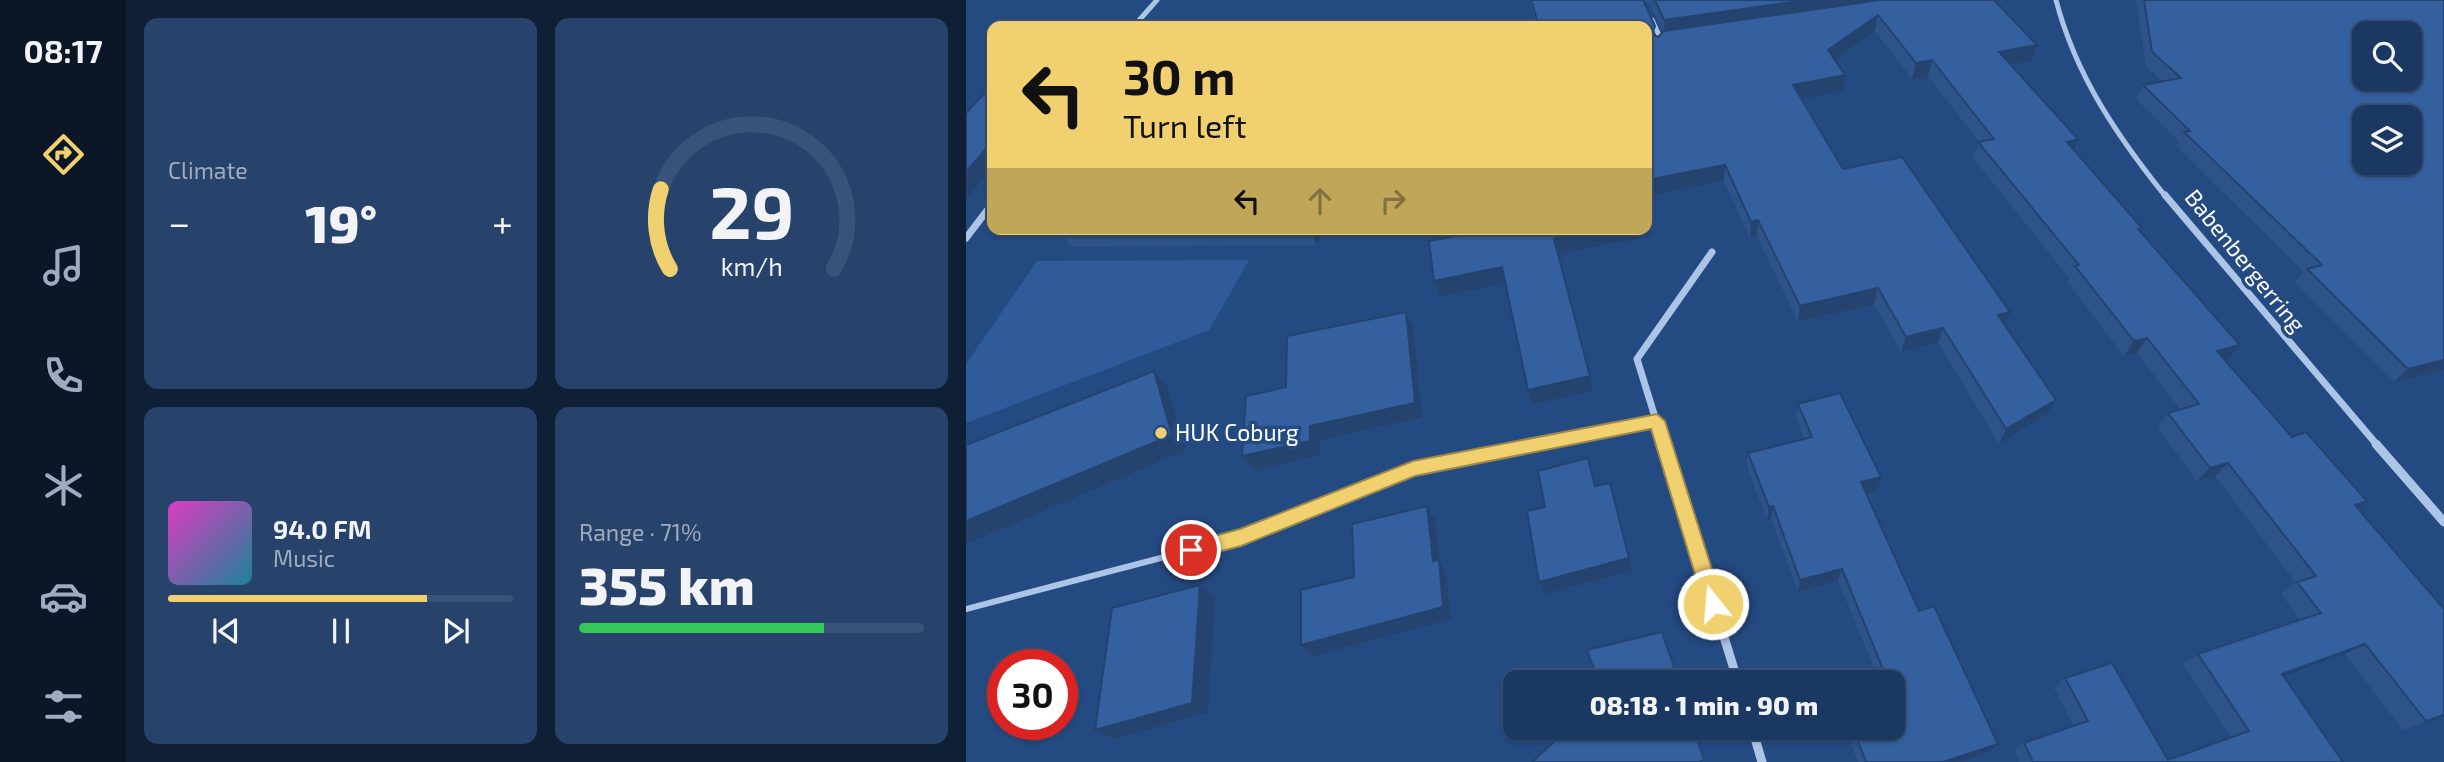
<!DOCTYPE html>
<meta charset="utf-8">
<style>
body{margin:0;font-family:"Exo 2",sans-serif;background:#28436b;color:#f1f3f6;height:100vh;display:flex;flex-direction:column;font-size:26px;white-space:nowrap}
*{box-sizing:border-box;margin:0}
p{font-size:23px;color:#a0acbe}
.icon{flex:none;width:38px;height:38px;fill:none;stroke:currentColor;stroke-width:2;stroke-linecap:round;stroke-linejoin:round}
.map{position:relative;flex:1;overflow:hidden}
.details{display:flex;flex-direction:column;gap:18px;padding:18px;background:#0f1f36;width:840px}
.details>*{flex:none}
.banner{position:absolute;left:21px;top:21px;width:665px;height:214px;border-radius:14px;box-shadow:0 2px 5px #0004,0 0 0 2px #395277;background:#f1d070;color:#111;overflow:hidden}
.buttons{position:absolute;left:1386px;top:21px;display:grid;gap:14px}
.buttons a{display:grid;place-items:center;width:70px;height:70px;border-radius:14px;background:#1b3862;box-shadow:0 2px 5px #0004,0 0 0 2px #395277;font-size:35px}
.speed{position:absolute;left:21px;top:649px;display:flex;gap:14px;font-size:35px;font-weight:700;text-align:center}
.speed>*{display:grid;place-content:center;width:91px;height:91px;border-radius:50%;background:#1b3862;box-shadow:0 2px 5px #0004,0 0 0 2px #395277;line-height:1}
.speed .limit{border:10px solid #d22;background:#fff;color:#111}
.pin{position:absolute;display:grid;place-items:center;width:60px;height:60px;color:#fff;margin:-30px;border:4px solid #fff;border-radius:50%;box-shadow:0 2px 7px #0007}
.me{position:absolute;width:77px;margin:-38px;rotate:343deg;stroke-linejoin:round;filter:drop-shadow(0 0 5px #0008)}
.turn{display:flex;align-items:center;gap:24px;height:147px;padding:0 21px;font-size:32px}
.turn .icon{width:91px;height:91px;stroke-width:2.5}
.turn b{display:block;font-size:49px;line-height:60px}
.lanes{display:flex;align-items:center;height:66px;padding:0 21px;background:#0003;justify-content:center;gap:35px;direction:ltr}
.lanes .off{opacity:.35}
.big{font-size:52px;font-weight:800;line-height:1.1}
.details .widget{flex:1;display:flex;flex-direction:column;justify-content:center;gap:10px;min-width:0;padding:0 24px;border-radius:14px;background:#28436b}
.details .dial{align-items:center;gap:0}
.dial svg{height:182px;overflow:visible;fill:none;stroke:#395277;stroke-width:7;stroke-linecap:round;text-anchor:middle}
.dial text{fill:#f1f3f6;stroke:none}
.song{display:flex;align-items:center;gap:21px}
.cover{width:84px;height:84px;border-radius:10px;background:linear-gradient(135deg,hsl(310 70% 55%),hsl(190 70% 35%))}
.played{height:7px;border-radius:4px;background:linear-gradient(90deg,#f1d070 75%,#395277 75%)}
.keys{display:flex;justify-content:space-around;direction:ltr}
.heat{display:flex;justify-content:space-between;align-items:center;font-size:38px;direction:ltr}
.charge{height:10px;border-radius:5px;background:linear-gradient(90deg,#34c759 71%,#395277 0)}
.details .tiles{flex:1;display:grid;gap:18px;grid-template-columns:repeat(2,1fr)}
.trip{position:absolute;left:537px;top:670px;width:402px;height:70px;border-radius:14px;background:#1b3862;box-shadow:0 2px 5px #0004,0 0 0 2px #395277;font-weight:800;line-height:70px;text-align:center}
main{display:flex;flex:1;min-height:0}
.tab-bar{display:flex;flex-direction:column;width:126px;justify-content:space-around;align-items:center;background:#0b1627;color:#a0acbe}
.tab-bar .icon{width:49px;height:49px}
.tab-bar .active{color:#f1d070}
.tab-bar b{font-size:32px;color:#f1f3f6}
.map>svg:first-child{display:block}
.green{fill:#2f5b9a}
.lines{fill:none;stroke-linecap:round;stroke-linejoin:round}
.lane-far1{stroke:#acc5e7;stroke-width:5}
.lane{stroke:#acc5e7;stroke-width:6}
.street-far2{stroke:#acc5e7;stroke-width:5}
.street-far1{stroke:#acc5e7;stroke-width:7}
.street{stroke:#acc5e7;stroke-width:9}
.wall{fill:#2d5389;fill-rule:evenodd}
.shaded-wall{fill:#24436f}
.building{fill:#34609f;stroke:#24436f;stroke-width:2;fill-rule:evenodd}
.route{fill:#f1d070;stroke:#9d8749;stroke-width:2}
.poi-dot{fill:#f1d070;stroke:#244a82;stroke-width:2.5}
.labels{text-anchor:middle;stroke-width:7;stroke-linejoin:round;paint-order:stroke}
.street-label{font-size:23px;fill:#fff;stroke:#244a82}
.poi-label{font-size:23px;fill:#fff;stroke:#244a82;text-anchor:start}
</style>
<main>
<nav class="tab-bar">
<b>08:17</b>
<svg class="icon active" aria-label="directions" viewBox="0 0 24 24"><path d="M12 3l9 9-9 9-9-9zM9 14v-3h6M13 9l2 2-2 2"/></svg>
<svg class="icon" aria-label="music" viewBox="0 0 24 24"><path d="M9 18V5l10-2v13"/><circle cx="6" cy="18" r="3"/><circle cx="16" cy="16" r="3"/></svg>
<svg class="icon" aria-label="phone" viewBox="0 0 24 24"><path d="M5 4h4l2 5-3 2q2 4 5 5l2-3 5 2v4C11 20 4 13 5 4z"/></svg>
<svg class="icon" aria-label="climate" viewBox="0 0 24 24"><path d="M12 3v18M4 7l16 10M4 17L20 7"/></svg>
<svg class="icon" aria-label="car" viewBox="0 0 24 24"><path d="M5 17H2v-5l4-1 3-4h7l3 4 3 1v5h-3M9 17h6M6 11h13"/><circle cx="7" cy="17" r="2"/><circle cx="17" cy="17" r="2"/></svg>
<svg class="icon" aria-label="filters" viewBox="0 0 24 24"><path d="M4 7h16M4 17h16"/><circle cx="9" cy="7" r="2"/><circle cx="15" cy="17" r="2"/></svg>
</nav>
<section class="details">
<div class="tiles">
<div class="widget"><p>Climate</p>
<div class="heat"><a>−</a><b class="big">19°</b><a>+</a></div>
</div>
<div class="widget dial"><svg viewBox="0 0 100 80">
<path d="M14 69A42 42 0 1 1 86 69"/>
<path d="M14 69A42 42 0 0 1 10 34" stroke="#f1d070"/>
<text x="50" y="56" font-size="32" font-weight="700">29</text>
<text x="50" y="72" font-size="11">km/h</text>
</svg></div>
<div class="widget">
<div class="song"><i class="cover"></i><div><b>94.0 FM</b><p>Music</p></div></div>
<div class="played"></div>
<div class="keys"><svg class="icon" aria-label="previous" viewBox="0 0 24 24"><path d="M18 5L8 12l10 7zM5 5v14"/></svg><svg class="icon" aria-label="pause" viewBox="0 0 24 24"><path d="M8 5v14M16 5v14"/></svg><svg class="icon" aria-label="next" viewBox="0 0 24 24"><path d="M6 5l10 7-10 7zM19 5v14"/></svg></div>
</div>
<div class="widget"><p>Range · 71%</p><b class="big">355 km</b><div class="charge"></div></div>
</div>
</section>
<div class="map">
<svg width="1478" height="762" viewBox="0 0 1478 762">
<rect width="100%" height="100%" fill="#244a82"/>
<!-- green -->
<path class="green" d="M283 260 243 330 0 423V364L71 261Z"/>
<g class="lines">
<!-- lane-far1 -->
<path class="lane-far1" d="M565 446 691 421"/>
<!-- lane -->
<path class="lane" d="M0 609 275 537 447 469 574 444"/>
<!-- street-far2 -->
<g class="street-far2">
<path d="M1090 0C1110 76 1151 136 1200 197"/>
<path d="M686 20 696 42"/>
<path d="M168 26 191 0"/>
</g>
<!-- street-far1 -->
<g class="street-far1">
<path d="M1199 195 1412 446"/>
<path d="M0 238 26 204"/>
<path d="M698 446 671 359 746 252"/>
</g>
<!-- street -->
<g class="street">
<path d="M698 444 772 682"/>
<path d="M1410 444 1478 522"/>
<path d="M786 728 796 762"/>
</g>
</g>
<!-- wall -->
<g class="wall">
<path d="M563 0H1028L1066 61 1045 65 1108 149 1176 228 1174 231 1274 345 1262 360H1260L1326 437 1401 501 1392 509 1477 608 1478 607V716L1437 730 1379 654 1318 677 1377 762H1053L1048 751 1058 743 1108 726 1088 688 1099 678 1202 760 1265 738 1217 664 1232 654 1334 620 1315 594 1330 583 1249 476 1231 481 1191 427 1202 413 1214 409 1171 353 1158 356 1101 282 1103 278 1007 158 1013 142 962 76 946 79 909 31 868 60 879 75 877 91 835 99 877 169 1039 324 1081 414 1033 444 972 343 935 352 908 304 832 322 791 236 784 238 758 181 681 196V26H571ZM678 1 684 4 697 32 692 37 690 36Z"/>
<path d="M1170 0H1478V369L1428 382 1329 282 1338 272 1210 146 1213 141 1170 99 1177 85 1196 81 1180 66Z"/>
<path d="M93 229H357L351 245 106 247 92 230Z"/>
<path d="M832 404 911 491 900 493 953 611 1032 744 1023 752 992 762H892L879 728H928L909 671 872 580 832 592 805 519 801 520 781 467 782 453 838 439 830 418Z"/>
</g>
<!-- shaded-wall -->
<g class="shaded-wall">
<path d="M840 0H946L699 36 698 20Z"/>
<path d="M912 15 909 31 860 66 862 50Z"/>
<path d="M1071 45 1066 61 1028 68 1033 52Z"/>
<path d="M966 60 962 76 946 79 950 63Z"/>
<path d="M879 75 877 91 825 101 827 85Z"/>
<path d="M1112 139 1105 155 1101 142Z"/>
<path d="M26 142V168L0 199V172Z"/>
<path d="M759 165 758 181 681 196V180Z"/>
<path d="M792 220 791 236 784 238 785 222Z"/>
<path d="M342 229H357L351 245Z"/>
<path d="M635 229H672L673 238 591 254 588 239Z"/>
<path d="M536 267 541 283 474 296 468 281Z"/>
<path d="M912 288 908 304 832 322 834 306Z"/>
<path d="M440 312 447 327 456 417 354 440V455L288 470 276 456Z"/>
<path d="M1044 312 1037 328 1032 315Z"/>
<path d="M977 328 972 343 935 352 940 337Z"/>
<path d="M1181 338 1171 353 1158 356 1168 341Z"/>
<path d="M1274 345 1262 360 1240 366 1251 351Z"/>
<path d="M1478 360V369L1428 382 1442 369Z"/>
<path d="M188 371 201 386 220 450 0 544V521Z"/>
<path d="M624 376 627 391 566 404 562 390Z"/>
<path d="M1090 400 1081 414 1033 444 1040 429Z"/>
<path d="M1262 463 1249 476 1231 481 1244 468Z"/>
<path d="M915 477 911 491 891 496 895 482Z"/>
<path d="M1401 501 1384 515 1389 505Z"/>
<path d="M461 506 469 520 473 561 480 573 485 619 347 656 335 645 467 561Z"/>
<path d="M807 506 805 519 801 520 803 507Z"/>
<path d="M663 558 666 571 578 594 573 582Z"/>
<path d="M876 569 872 580 832 592 834 580Z"/>
<path d="M234 585 249 598 242 712 149 739 129 730Z"/>
<path d="M1399 644 1379 654 1298 684 1316 674Z"/>
<path d="M1032 744 1023 752 992 762H977Z"/>
</g>
<!-- building -->
<g class="building">
<path d="M565 0H677L689 26 686 34 692 37 698 31 914 0H1028L1071 45 1033 52 1112 139 1101 142 1176 228 1172 229 1274 345 1251 351 1326 437 1340 432 1401 501 1389 505 1477 608 1478 607V715L1460 721 1399 644 1316 674 1377 762H1067L1058 743 1122 721 1099 678 1146 663 1202 760 1283 731 1232 654 1355 613 1331 582 1350 576 1262 463 1244 468 1202 413 1233 404 1181 338 1168 341 1109 266 1113 265 1012 142 1028 139 966 60 950 63 912 15 862 50 879 75 827 85 877 169 936 157 1044 312 1032 315 1090 400 1040 429 977 328 940 337 912 288 834 306 792 220 785 222 759 165 681 180V26H573Z"/>
<path d="M689 0H840L698 20Z"/>
<path d="M1178 0H1478V360L1442 369 1341 269 1356 265 1218 132 1224 131 1177 85 1215 78 1186 52ZM1398 33H1444V79H1398ZM1398 117H1444V163H1398Z"/>
<path d="M26 85V142L0 172V113Z"/>
<path d="M93 229H254L92 230Z"/>
<path d="M495 229H635L588 239 624 376 562 390 536 267 468 281 463 241 496 235Z"/>
<path d="M440 312 449 403 344 426V441L276 456 280 396 320 387 321 336Z"/>
<path d="M188 371 206 435 0 521V445Z"/>
<path d="M874 393 915 477 895 482 953 611 968 606 1032 744 977 762H900L887 728H928V682H870L917 669 876 569 834 580 807 506 803 507 782 453 846 437 832 404Z"/>
<path d="M622 458 629 486 644 483 663 558 573 582 561 511 579 507 572 471Z"/>
<path d="M461 506 467 561 473 560 477 607 335 645V590L388 577 386 524Z"/>
<path d="M234 585 226 703 129 730 146 608Z"/>
<path d="M696 632 713 682H633L621 650Z"/>
<path d="M603 728H727L738 759 733 762H566Z"/>
</g>
<!-- route -->
<path class="route" d="M691 414 699 421 757 604 754 611 747 613 741 611 738 604 685 429 449 476 275 546 225 559 218 556 216 550 218 544 274 529 447 461Z"/>
<!-- markers -->
<circle class="poi-dot" cx="195" cy="433" r="7"/>
<g class="labels">
<!-- street labels -->
<g class="street-label">
<text transform="translate(1279 261) rotate(51)" y="8">Babenbergerring</text>
</g>
<!-- poi labels -->
<g class="poi-label">
<text x="209" y="441">HUK Coburg</text>
</g>
</g>
</svg>
<div class="buttons">
<a><svg class="icon" aria-label="search" viewBox="0 0 24 24"><circle cx="10" cy="10" r="6"/><path d="M15 15l6 6"/></svg></a>
<a><svg class="icon" aria-label="layers" viewBox="0 0 24 24"><path d="M12 4l9 5-9 5-9-5zM3 14l9 5 9-5"/></svg></a>
</div>
<div class="speed"><div class="limit">30</div></div>
<div class="pin" style="left:225px;top:550px;background:#d93025"><svg class="icon" aria-label="arrive" viewBox="0 0 24 24"><path d="M6 21V4h12l-3 4 3 4H6"/></svg></div>
<svg class="me" style="left:747px;top:604px" viewBox="-20 -20 40 40"><circle r="17" fill="#f1d070" stroke="#fff" stroke-width="3"/><path d="M0-11L8 9 0 5-8 9z" fill="#fff"/></svg>
<div class="trip">08:18 · 1 min · 90 m</div>
<div class="banner">
<div class="turn"><svg class="icon" aria-label="left" viewBox="0 0 24 24"><path d="M17 20v-9H6M10 6l-5 5 5 5"/></svg><div><b>30 m</b>Turn left</div></div>
<div class="lanes"><svg class="icon" aria-label="left" viewBox="0 0 24 24"><path d="M17 20v-9H6M10 6l-5 5 5 5"/></svg><svg class="icon off" aria-label="ahead" viewBox="0 0 24 24"><path d="M12 20V5M6 11l6-6 6 6"/></svg><svg class="icon off" aria-label="right" viewBox="0 0 24 24"><path d="M7 20v-9h11M14 6l5 5-5 5"/></svg></div>
</div>
</div>
</main>
